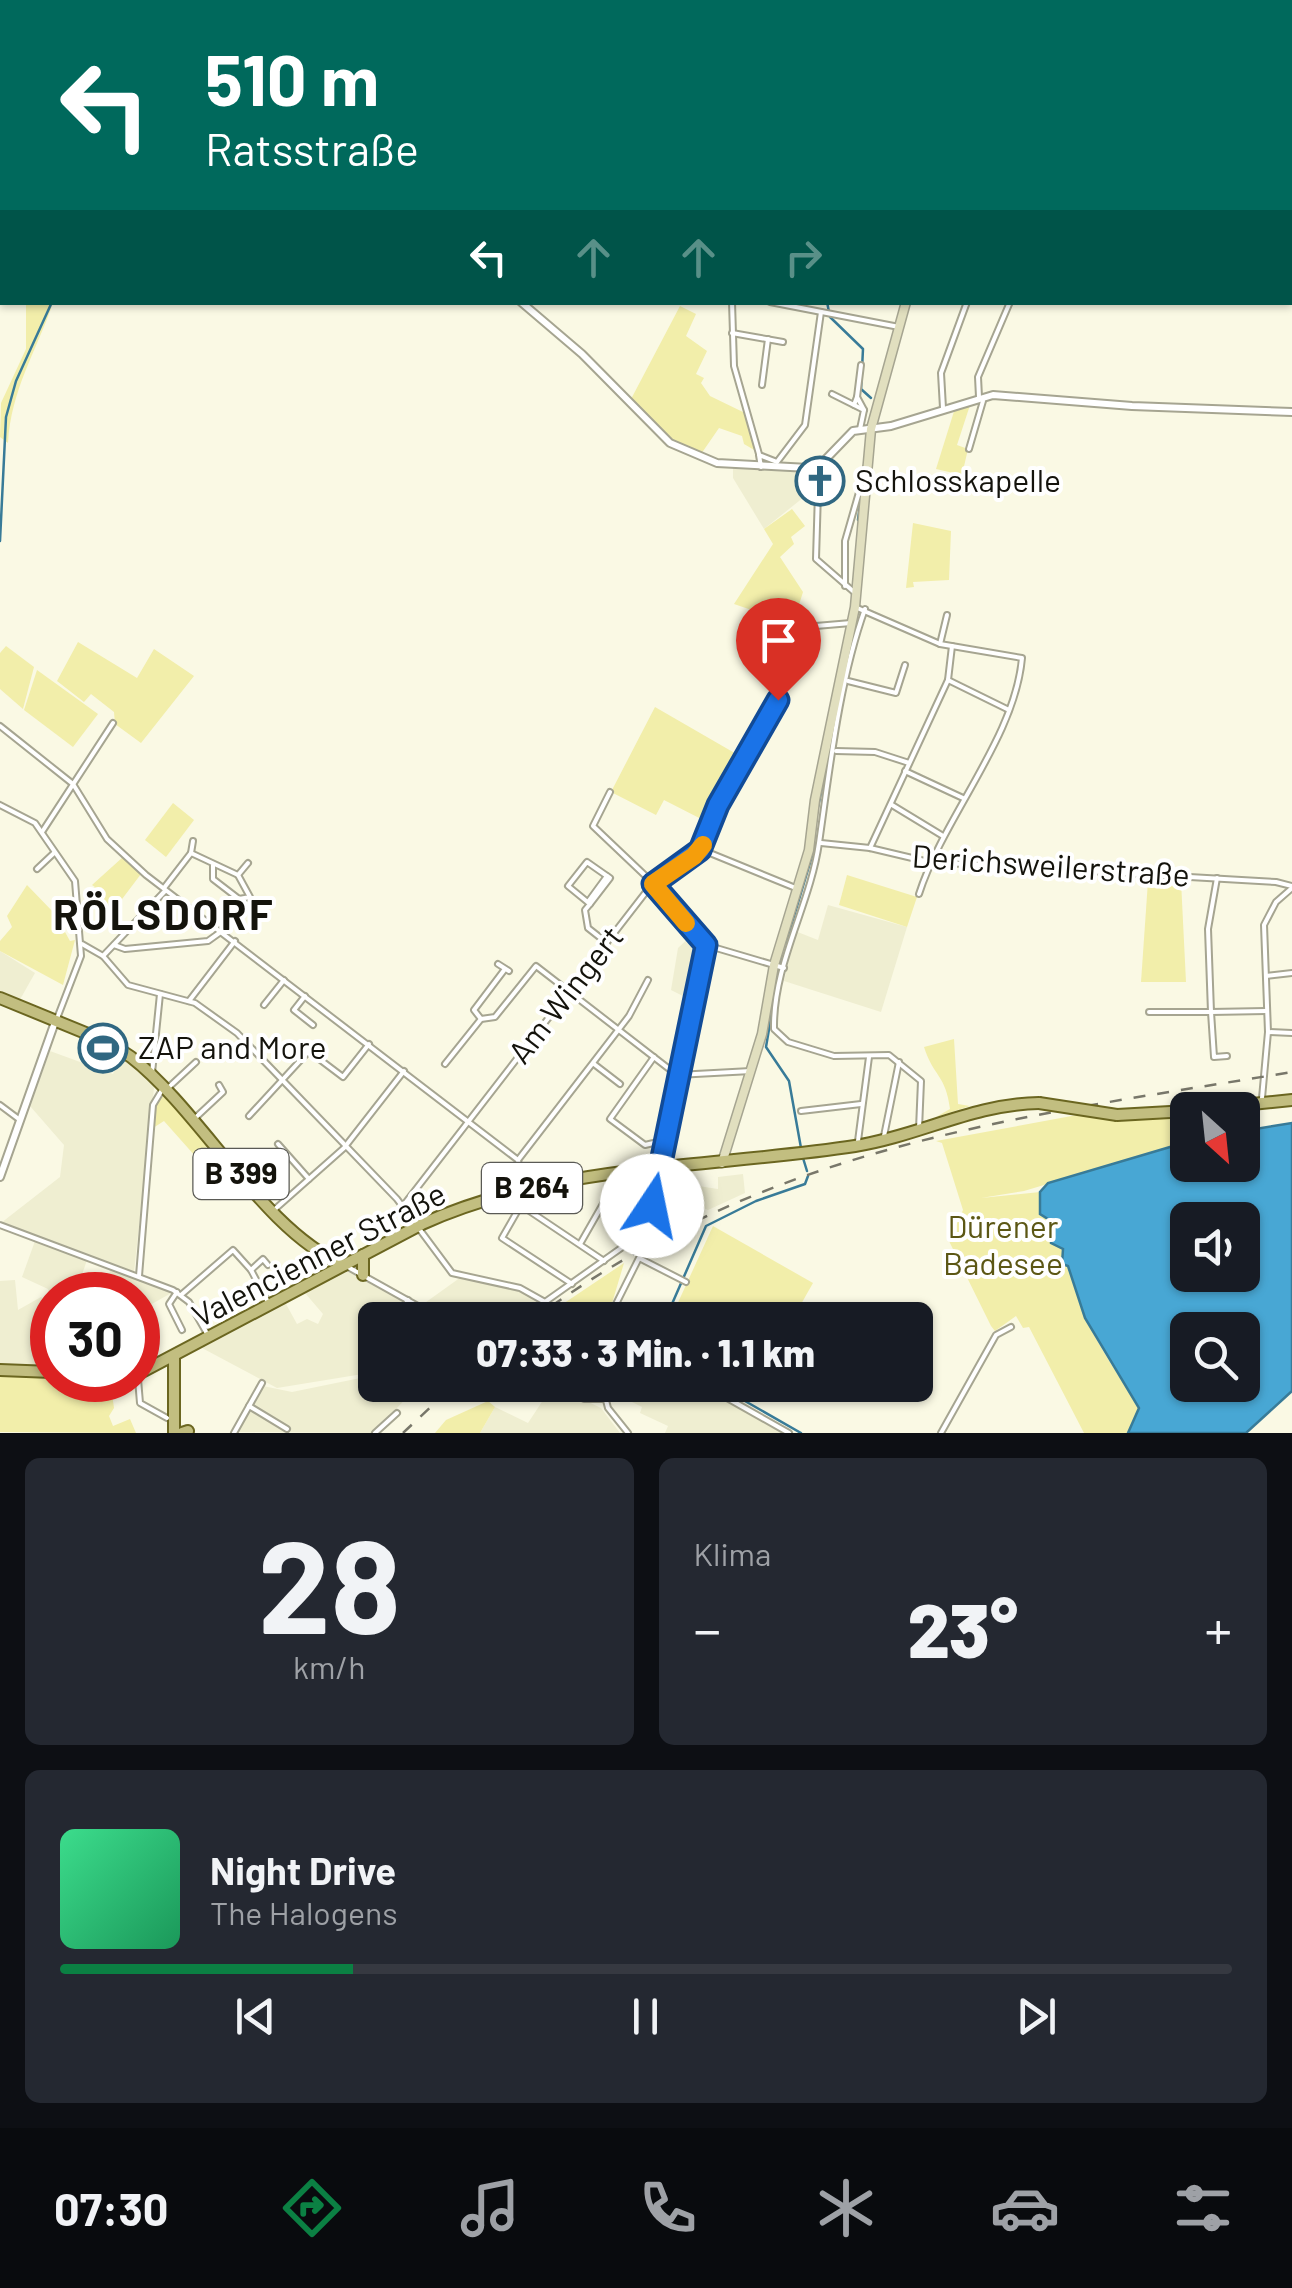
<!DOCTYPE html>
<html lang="de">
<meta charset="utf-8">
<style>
body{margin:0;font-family:Barlow,sans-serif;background:#242831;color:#f1f3f6;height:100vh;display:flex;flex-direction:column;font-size:38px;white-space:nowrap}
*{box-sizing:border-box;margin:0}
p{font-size:32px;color:#9ea1a6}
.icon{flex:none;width:55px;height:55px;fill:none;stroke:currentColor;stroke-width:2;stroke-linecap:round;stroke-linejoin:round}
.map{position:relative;height:1433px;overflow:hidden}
.side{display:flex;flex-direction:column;gap:25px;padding:25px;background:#0d0f14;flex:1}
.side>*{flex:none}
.guide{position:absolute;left:0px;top:0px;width:1292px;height:305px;box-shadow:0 2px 8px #0004;background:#00695c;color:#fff;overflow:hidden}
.needle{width:65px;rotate:153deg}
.tools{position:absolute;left:1170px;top:1092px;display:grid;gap:20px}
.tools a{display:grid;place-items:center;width:90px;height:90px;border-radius:15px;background:#171b24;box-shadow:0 2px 8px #0004;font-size:50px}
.speed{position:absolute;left:30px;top:1272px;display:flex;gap:20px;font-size:50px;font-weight:700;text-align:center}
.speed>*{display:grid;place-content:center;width:130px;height:130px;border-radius:50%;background:#171b24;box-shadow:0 2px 8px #0004;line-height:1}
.speed .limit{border:15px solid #d22;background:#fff;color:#111}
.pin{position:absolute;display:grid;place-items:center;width:85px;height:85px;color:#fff;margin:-102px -42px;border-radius:50% 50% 50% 0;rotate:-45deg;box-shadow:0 0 10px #0007}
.pin .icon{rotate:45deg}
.me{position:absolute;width:110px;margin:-55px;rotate:11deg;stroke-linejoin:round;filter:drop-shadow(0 0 8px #0008)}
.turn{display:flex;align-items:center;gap:35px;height:210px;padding:0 40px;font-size:45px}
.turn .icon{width:130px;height:130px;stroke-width:2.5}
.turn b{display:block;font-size:70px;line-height:85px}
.lanes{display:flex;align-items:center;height:95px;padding:0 40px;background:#0003;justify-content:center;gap:50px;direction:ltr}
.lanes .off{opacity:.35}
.big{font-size:75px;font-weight:800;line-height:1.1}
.side .tile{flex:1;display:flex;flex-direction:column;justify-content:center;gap:15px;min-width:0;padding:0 35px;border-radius:15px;background:#242831}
.side .dial{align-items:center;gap:0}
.dial b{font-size:130px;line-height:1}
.song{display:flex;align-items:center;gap:30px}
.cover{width:120px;height:120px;border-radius:15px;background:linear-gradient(135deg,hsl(150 70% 55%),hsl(150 70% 35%))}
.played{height:10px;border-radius:5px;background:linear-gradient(90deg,#0b8043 25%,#363941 25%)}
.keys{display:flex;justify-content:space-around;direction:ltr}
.heat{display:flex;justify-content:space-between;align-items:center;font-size:55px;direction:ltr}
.side .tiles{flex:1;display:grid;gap:25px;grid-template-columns:1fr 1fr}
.tile:last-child{grid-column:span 2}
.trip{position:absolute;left:358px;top:1302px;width:575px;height:100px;border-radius:15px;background:#171b24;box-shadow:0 2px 8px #0004;font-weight:800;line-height:100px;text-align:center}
.tabs{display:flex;height:160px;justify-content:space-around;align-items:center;background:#090b0e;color:#9ea1a6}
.tabs .icon{width:70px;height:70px}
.tabs .current{color:#0b8043}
.tabs b{font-size:45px;color:#f1f3f6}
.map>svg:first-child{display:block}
.built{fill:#efeed1}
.green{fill:#f2eeaa}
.water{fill:#48a7d4;stroke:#387b98;stroke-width:2.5;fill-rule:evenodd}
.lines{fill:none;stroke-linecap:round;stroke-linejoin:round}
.stream{stroke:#387b98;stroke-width:2.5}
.minor-casing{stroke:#a6a591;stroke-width:8}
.tertiary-casing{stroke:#a6a591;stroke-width:10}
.secondary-casing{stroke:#a6a591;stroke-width:11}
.primary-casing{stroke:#6b6620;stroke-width:14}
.minor{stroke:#fff;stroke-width:4}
.tertiary{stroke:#fff;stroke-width:6}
.secondary{stroke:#e1dfbf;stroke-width:8}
.primary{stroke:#c2be80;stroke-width:10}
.rail{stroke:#78776a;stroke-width:2.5;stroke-dasharray:12 12;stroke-linecap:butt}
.primary-bridge-casing{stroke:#6b6620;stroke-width:14;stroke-linecap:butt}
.primary-bridge{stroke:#c2be80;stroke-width:10}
.route-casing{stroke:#114b97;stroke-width:25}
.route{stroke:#1a73e8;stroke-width:18}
.slow{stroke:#f59e0b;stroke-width:18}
.labels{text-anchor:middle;stroke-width:8;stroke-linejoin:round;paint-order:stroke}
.shield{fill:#fff;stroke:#5a5a55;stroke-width:2.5}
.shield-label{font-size:30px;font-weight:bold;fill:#14130c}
.poi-label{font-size:32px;fill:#14130c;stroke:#fff;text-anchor:start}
.street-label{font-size:32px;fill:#14130c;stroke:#fff}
.park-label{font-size:32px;fill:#5c5715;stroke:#fff}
.district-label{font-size:42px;font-weight:bold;letter-spacing:2.5px;fill:#14130c;stroke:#fff}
</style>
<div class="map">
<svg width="1292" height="1433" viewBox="0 0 1292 1433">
<rect width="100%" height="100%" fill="#faf9e4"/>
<!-- built -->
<g class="built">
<path d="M733 468 806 470 814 489 764 529 733 478Z"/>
<path d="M828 905 907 927 881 1012 784 981 795 931 818 940Z"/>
<path d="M692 935 701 951 692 998H687L671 990 678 948Z"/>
<path d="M0 951 35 973 18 1003 0 995Z"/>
<path d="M50 1051 113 1074 122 1054 145 1073 154 1088 134 1272 1 1223 60 1177 64 1145 30 1106Z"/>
<path d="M743 1174 745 1193 708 1210 684 1200 685 1184 718 1189V1177Z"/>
<path d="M35 1241 87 1260 75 1295H52V1300L48 1289 22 1277Z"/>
<path d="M111 1269 173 1292 150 1305 151 1328 138 1333V1295H101Z"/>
<path d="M347 1271 436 1320H375V1372L277 1388 202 1348 286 1304 297 1324 307 1319 318 1324 323 1314 305 1293Z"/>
<path d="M461 1277 518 1289 544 1306 525 1320H450L422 1305Z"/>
<path d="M15 1280 18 1310 41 1297 52 1307V1367L0 1366V1281Z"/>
<path d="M375 1375V1385L417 1387 373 1433 238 1432 263 1386 292 1392Z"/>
<path d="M553 1385 601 1408 620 1433H480L495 1407 528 1423Z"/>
<path d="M606 1385H700L785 1433H665L668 1426 640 1413 642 1407 606 1389Z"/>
</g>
<!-- green -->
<g class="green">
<path d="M26 303H53C36 352 11 390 8 443L0 437 1 403 26 349Z"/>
<path d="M680 306 696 314 686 336 707 351 696 374 704 378 701 383 710 396 745 413 756 451 744 444 742 436 719 428 699 457 668 439 630 401Z"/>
<path d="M971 402 957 445 968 449 962 475 936 469 956 405Z"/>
<path d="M792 509 805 526 791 537 794 544 780 557 803 592 793 624 734 604 773 544 764 529Z"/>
<path d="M913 523 951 531 949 580 913 582 914 587 906 588Z"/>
<path d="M78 642 137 678 154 649 194 676 141 743 115 724 114 712 91 694 84 702 57 681Z"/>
<path d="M6 646 34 667 23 709 0 689V653Z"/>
<path d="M37 670 98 714 73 747 24 710Z"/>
<path d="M655 707 745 759 709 823 664 800 656 815 611 792Z"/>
<path d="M173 803 194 820 166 857 145 840Z"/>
<path d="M123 857 141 874 113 911 88 898 95 887 92 885Z"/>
<path d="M847 875 917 897 907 927 839 905Z"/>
<path d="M1164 879 1181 881 1186 982H1141L1148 881Z"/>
<path d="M27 885 55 914 70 941 75 940 63 985 0 951V941L12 927 7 916Z"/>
<path d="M954 1039 958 1104 970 1106 936 1117 950 1109C946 1075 933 1076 924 1047Z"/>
<path d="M164 1095 211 1143 196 1157 164 1121 153 1128 156 1103Z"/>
<path d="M1187 1114V1142L1024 1191 981 1198 1040 1192 1039 1209C1066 1235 1068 1279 1084 1314 1098 1347 1121 1378 1139 1408L1128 1433H1084L1029 1327 1023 1328 1016 1316 995 1331 991 1326 949 1241 963 1210 942 1143 936 1141 1077 1115 1121 1119Z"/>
<path d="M713 1226 813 1283 792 1320H670Z"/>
<path d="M624 1263 607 1320 570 1302 564 1313 570 1320H539Z"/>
<path d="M0 1374 110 1380 114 1408 109 1416 113 1426 130 1419 136 1433 0 1432Z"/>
<path d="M488 1401 495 1407 480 1433H435L446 1420Z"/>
</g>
<!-- water -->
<path class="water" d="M1292 1123V1391L1246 1433H1128L1139 1408 1085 1318 1068 1266 1062 1264 1063 1249 1051 1243V1221L1040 1214V1192L1048 1183 1187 1142 1188 1165H1242L1243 1131ZM1188 1220H1242V1275H1188ZM1188 1330H1242V1385H1188Z"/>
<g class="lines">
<!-- stream -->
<g class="stream">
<path d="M725 0 728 2"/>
<path d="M1166 0 1171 2"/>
<path d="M129 2 130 0"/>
<path d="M523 2 524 0"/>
<path d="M863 2 864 0"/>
<path d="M873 2 874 0"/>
<path d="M1039 2 1040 0"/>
<path d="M1218 2 1221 0"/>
<path d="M827 302 830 317 863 349 861 389 871 398"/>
<path d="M858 520 862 489"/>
<path d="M0 541 6 417 16 381 52 302"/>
<path d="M850 652 856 624"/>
<path d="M818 807 830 749"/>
<path d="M786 943 812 856 815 829"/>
<path d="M780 963 782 956"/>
<path d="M775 991 779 969"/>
<path d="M775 994 766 1047 789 1081 801 1148"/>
<path d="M803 1158 807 1171"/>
<path d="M665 1320 706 1226 756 1201 805 1184 808 1176"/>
<path d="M717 1385 801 1433"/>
</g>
<!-- minor casing -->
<g class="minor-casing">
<g id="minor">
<path d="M72 0 73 2"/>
<path d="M262 0 268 2"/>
<path d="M315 0V2"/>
<path d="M365 0V2"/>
<path d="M115 2V0"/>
<path d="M133 2 134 0"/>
<path d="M233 2 234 0"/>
<path d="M732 302 734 366 759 454"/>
<path d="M770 302 899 327"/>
<path d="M732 333 783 342"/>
<path d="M762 385 768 339"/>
<path d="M832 394 864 410 860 429"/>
<path d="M857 397 861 365"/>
<path d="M979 397 978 377 1010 302"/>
<path d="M854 405 857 397 864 410"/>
<path d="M943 408 941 373 967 302"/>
<path d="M969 449 983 401"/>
<path d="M761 467 759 455 777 462 805 425 821 312"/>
<path d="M809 468 818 492"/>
<path d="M825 472 818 492 816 559 854 592"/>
<path d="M845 586V541L868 461"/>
<path d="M855 607 940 644 1022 658C1015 738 944 816 919 894"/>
<path d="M865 609C839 682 830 767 819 843 810 906 773 964 774 1029L788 1042 834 1056 889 1055 921 1081 919 1129"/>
<path d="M940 644 947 615"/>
<path d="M948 680 1009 710"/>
<path d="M848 681 896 693 905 665"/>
<path d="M0 726 73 784 107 839 146 875 518 1160 523 1190"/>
<path d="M836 751 875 752 909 763"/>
<path d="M905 771 963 798"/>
<path d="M610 792 593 826 653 883 706 945 784 968"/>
<path d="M0 805 35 823 75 881 81 956 56 1021"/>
<path d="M892 805 943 836"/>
<path d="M42 832 113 723"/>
<path d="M821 843 870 848 929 862 1276 882 1292 886"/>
<path d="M870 848 948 680 952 646"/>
<path d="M700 849 798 889"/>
<path d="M191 853 238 875 250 897 239 899 213 879V865"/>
<path d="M37 869 54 853"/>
<path d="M238 875 248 863"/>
<path d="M1217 878 1208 929 1211 1012 1266 1011"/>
<path d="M164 888 191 853 193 841"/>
<path d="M588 902 607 876 610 878 590 904"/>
<path d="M607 943 588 928 585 910 590 904 568 886 587 862 607 876"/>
<path d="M82 944 103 956 128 985 195 1003 237 1033 397 1199 452 1273 520 1288 545 1302 648 1229 706 945"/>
<path d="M114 945 125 949 208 941 222 931"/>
<path d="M103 956 165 891"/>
<path d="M498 964 509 971"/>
<path d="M1266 976 1292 973"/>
<path d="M305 996 294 1010 313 1025"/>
<path d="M189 1001 235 941"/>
<path d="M264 1005 284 980"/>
<path d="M1149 1012H1211L1214 1057 1227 1056"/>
<path d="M481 1019 474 1010 505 969"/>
<path d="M1268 1032 1292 1033"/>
<path d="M302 1046 343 1077 369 1044"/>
<path d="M654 1057 610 1119 645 1145 662 1141"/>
<path d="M445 1064 481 1019 495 1017 536 966 677 1075 751 1071"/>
<path d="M594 1064 620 1084"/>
<path d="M152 1073 160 994"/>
<path d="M169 1087 196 1062"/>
<path d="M1262 1098 1268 1032 1264 925 1276 902 1292 888"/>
<path d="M0 1105 20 1120"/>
<path d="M801 1111 861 1104"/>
<path d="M249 1116 309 1051"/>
<path d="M193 1120 223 1092 219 1085"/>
<path d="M884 1136 899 1062"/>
<path d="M858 1141 869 1057"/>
<path d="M278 1144 309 1179"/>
<path d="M518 1160 629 1016 648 980"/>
<path d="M403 1206 649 888 700 849 718 805 773 711 804 627 851 623"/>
<path d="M274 1210 344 1148 404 1071"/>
<path d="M0 1225 173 1290 189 1302 209 1337"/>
<path d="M580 1244 604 1202"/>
<path d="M348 1267 443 1320"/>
<path d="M251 1270 263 1259 268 1265"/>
<path d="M139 1276 153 1105 162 1090"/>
<path d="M572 1284 502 1238 518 1210 525 1208 604 1261"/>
<path d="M177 1292 169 1304 182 1330"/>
<path d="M181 1295 233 1250 251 1270 269 1304"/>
<path d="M568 1314 582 1320"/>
<path d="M396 1320 408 1300"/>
<path d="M608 1320 639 1258 686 1282"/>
<path d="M138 1379 140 1403 167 1418"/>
<path d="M558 1385 584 1399H604"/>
<path d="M602 1385 608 1408 628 1433"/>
<path d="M704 1385 789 1433"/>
<path d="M581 1396 594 1394 602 1385"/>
<path d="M249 1406 287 1429"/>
<path d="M234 1433 262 1383"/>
<path d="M375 1433 397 1413"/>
<path d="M941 1433 996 1335 1011 1327"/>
</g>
</g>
<!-- tertiary casing -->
<g class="tertiary-casing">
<g id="tertiary">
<path d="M0 44 2 45"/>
<path d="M521 302 582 354 670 443 717 463 809 468 824 461 853 431 891 426 993 395 1132 406 1292 412"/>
<path d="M0 1177 55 1022"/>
</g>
</g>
<!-- secondary casing -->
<g class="secondary-casing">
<g id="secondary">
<path d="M1208 2 1211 0"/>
<path d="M722 1163 762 1034 774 965 809 850 815 800 855 607 871 429 906 302"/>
</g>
</g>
<!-- primary casing -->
<g class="primary-casing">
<g id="primary">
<path d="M0 998 110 1043 131 1057C202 1112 264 1232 344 1265"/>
<path d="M1192 1110 1292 1100"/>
<path d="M1117 1115 1188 1111"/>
<path d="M363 1275V1255"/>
<path d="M174 1358V1433"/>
<path d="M0 1370 52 1372"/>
<path d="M138 1374 422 1224C557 1163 711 1168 855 1146 919 1136 973 1104 1039 1103"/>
<path d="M182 1433 188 1431"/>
</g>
</g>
<!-- minor -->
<use href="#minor" class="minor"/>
<!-- tertiary -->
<use href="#tertiary" class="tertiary"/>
<!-- secondary -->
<use href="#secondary" class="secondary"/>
<!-- primary -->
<use href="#primary" class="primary"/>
<!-- rail -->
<g class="rail">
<path d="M532 1320C772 1144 1008 1119 1292 1072"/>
<path d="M403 1433 454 1385"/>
</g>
<!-- primary-bridge casing -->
<g class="primary-bridge-casing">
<path id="primary-bridge" d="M1039 1103 1117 1115"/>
</g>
<!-- primary-bridge -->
<use href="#primary-bridge" class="primary-bridge"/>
</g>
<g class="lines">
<!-- route casing -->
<g class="route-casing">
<path id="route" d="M652 1206 706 945 653 884 700 850 718 805 778 700"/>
</g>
<!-- route -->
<use href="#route" class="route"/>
<!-- slow -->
<path class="slow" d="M686 923 653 884 694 856 703 845"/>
</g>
<!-- icons -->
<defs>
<g id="church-ring" transform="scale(2.5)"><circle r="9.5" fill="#fff" stroke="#306781" stroke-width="1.5"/><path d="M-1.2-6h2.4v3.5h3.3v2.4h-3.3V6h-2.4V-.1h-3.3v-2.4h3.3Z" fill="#306781"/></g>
<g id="stadium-ring" transform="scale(2.5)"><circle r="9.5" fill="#fff" stroke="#306781" stroke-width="1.5"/><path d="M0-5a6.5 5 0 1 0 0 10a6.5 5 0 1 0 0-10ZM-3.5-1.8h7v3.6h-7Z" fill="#306781"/></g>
</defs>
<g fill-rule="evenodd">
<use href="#church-ring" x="820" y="481"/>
<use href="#stadium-ring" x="103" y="1048"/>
</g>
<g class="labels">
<!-- shield labels -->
<g class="shield">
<rect x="193.5" y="1149" width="95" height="50" rx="8"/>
<rect x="482" y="1163" width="100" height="50" rx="8"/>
</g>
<g class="shield-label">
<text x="241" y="1184">B 399</text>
<text x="532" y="1198">B 264</text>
</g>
<!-- poi labels -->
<g class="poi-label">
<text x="855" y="492">Schlosskapelle</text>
<text x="138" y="1059">ZAP and More</text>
</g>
<!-- street labels -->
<g class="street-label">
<text transform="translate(1051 866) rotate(4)" y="11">Derichsweilerstraße</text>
<text transform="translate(566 995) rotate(-52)" y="11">Am Wingert</text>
<text transform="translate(319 1255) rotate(-27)" y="11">Valencienner Straße</text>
</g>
<!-- park labels -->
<g class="park-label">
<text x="1003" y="1238">Dürener<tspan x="1003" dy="37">Badesee</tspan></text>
</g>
<!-- district labels -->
<g class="district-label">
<text x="164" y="930">RÖLSDORF</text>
</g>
</g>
</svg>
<div class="tools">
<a><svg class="needle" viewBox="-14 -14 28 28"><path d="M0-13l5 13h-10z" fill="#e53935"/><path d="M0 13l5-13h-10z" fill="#9ea1a6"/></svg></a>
<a><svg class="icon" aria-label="sound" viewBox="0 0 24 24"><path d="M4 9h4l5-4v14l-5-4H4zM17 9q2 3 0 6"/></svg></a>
<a><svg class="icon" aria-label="search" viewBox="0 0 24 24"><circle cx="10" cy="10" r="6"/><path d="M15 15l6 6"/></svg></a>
</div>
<div class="speed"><div class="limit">30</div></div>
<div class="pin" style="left:778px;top:700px;background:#d93025"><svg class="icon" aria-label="arrive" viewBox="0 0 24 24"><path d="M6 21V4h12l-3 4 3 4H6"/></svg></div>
<svg class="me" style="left:652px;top:1206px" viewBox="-20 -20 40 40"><circle r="19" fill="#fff"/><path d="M0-13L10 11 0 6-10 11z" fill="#1a73e8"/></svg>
<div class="trip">07:33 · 3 Min. · 1.1 km</div>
<div class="guide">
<div class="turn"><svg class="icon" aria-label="left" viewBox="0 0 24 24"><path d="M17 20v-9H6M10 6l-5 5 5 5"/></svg><div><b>510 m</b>Ratsstraße</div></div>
<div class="lanes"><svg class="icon" aria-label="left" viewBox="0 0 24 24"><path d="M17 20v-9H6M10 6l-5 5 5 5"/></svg><svg class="icon off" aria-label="ahead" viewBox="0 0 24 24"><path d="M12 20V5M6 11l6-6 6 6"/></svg><svg class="icon off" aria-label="ahead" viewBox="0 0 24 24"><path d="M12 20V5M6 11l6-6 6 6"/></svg><svg class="icon off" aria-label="right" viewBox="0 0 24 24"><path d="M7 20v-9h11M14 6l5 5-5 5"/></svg></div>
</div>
</div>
<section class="side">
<div class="tiles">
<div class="tile dial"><b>28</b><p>km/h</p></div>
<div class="tile"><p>Klima</p>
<div class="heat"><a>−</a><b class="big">23°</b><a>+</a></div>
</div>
<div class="tile">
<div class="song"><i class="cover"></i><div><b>Night Drive</b><p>The Halogens</p></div></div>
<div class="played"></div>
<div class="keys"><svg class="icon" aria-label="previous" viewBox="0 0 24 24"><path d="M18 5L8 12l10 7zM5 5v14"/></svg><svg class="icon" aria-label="pause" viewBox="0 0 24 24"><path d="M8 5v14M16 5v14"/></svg><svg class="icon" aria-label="next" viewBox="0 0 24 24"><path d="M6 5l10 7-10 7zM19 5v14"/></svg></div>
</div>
</div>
</section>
<nav class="tabs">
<b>07:30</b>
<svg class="icon current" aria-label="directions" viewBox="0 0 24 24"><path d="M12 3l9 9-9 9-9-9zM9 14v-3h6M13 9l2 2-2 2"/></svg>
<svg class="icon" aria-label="music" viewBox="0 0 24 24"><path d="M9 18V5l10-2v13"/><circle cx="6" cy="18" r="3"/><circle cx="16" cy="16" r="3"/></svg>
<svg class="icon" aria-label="phone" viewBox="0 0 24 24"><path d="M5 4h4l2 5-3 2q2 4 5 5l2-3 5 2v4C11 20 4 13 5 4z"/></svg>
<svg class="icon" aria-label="climate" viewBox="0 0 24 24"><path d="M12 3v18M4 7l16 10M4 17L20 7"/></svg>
<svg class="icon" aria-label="car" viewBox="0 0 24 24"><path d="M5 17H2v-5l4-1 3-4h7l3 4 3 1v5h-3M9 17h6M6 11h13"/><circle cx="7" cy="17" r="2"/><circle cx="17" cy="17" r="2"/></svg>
<svg class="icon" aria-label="filters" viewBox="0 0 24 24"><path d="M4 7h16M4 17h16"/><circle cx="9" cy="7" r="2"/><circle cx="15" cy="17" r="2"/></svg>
</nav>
